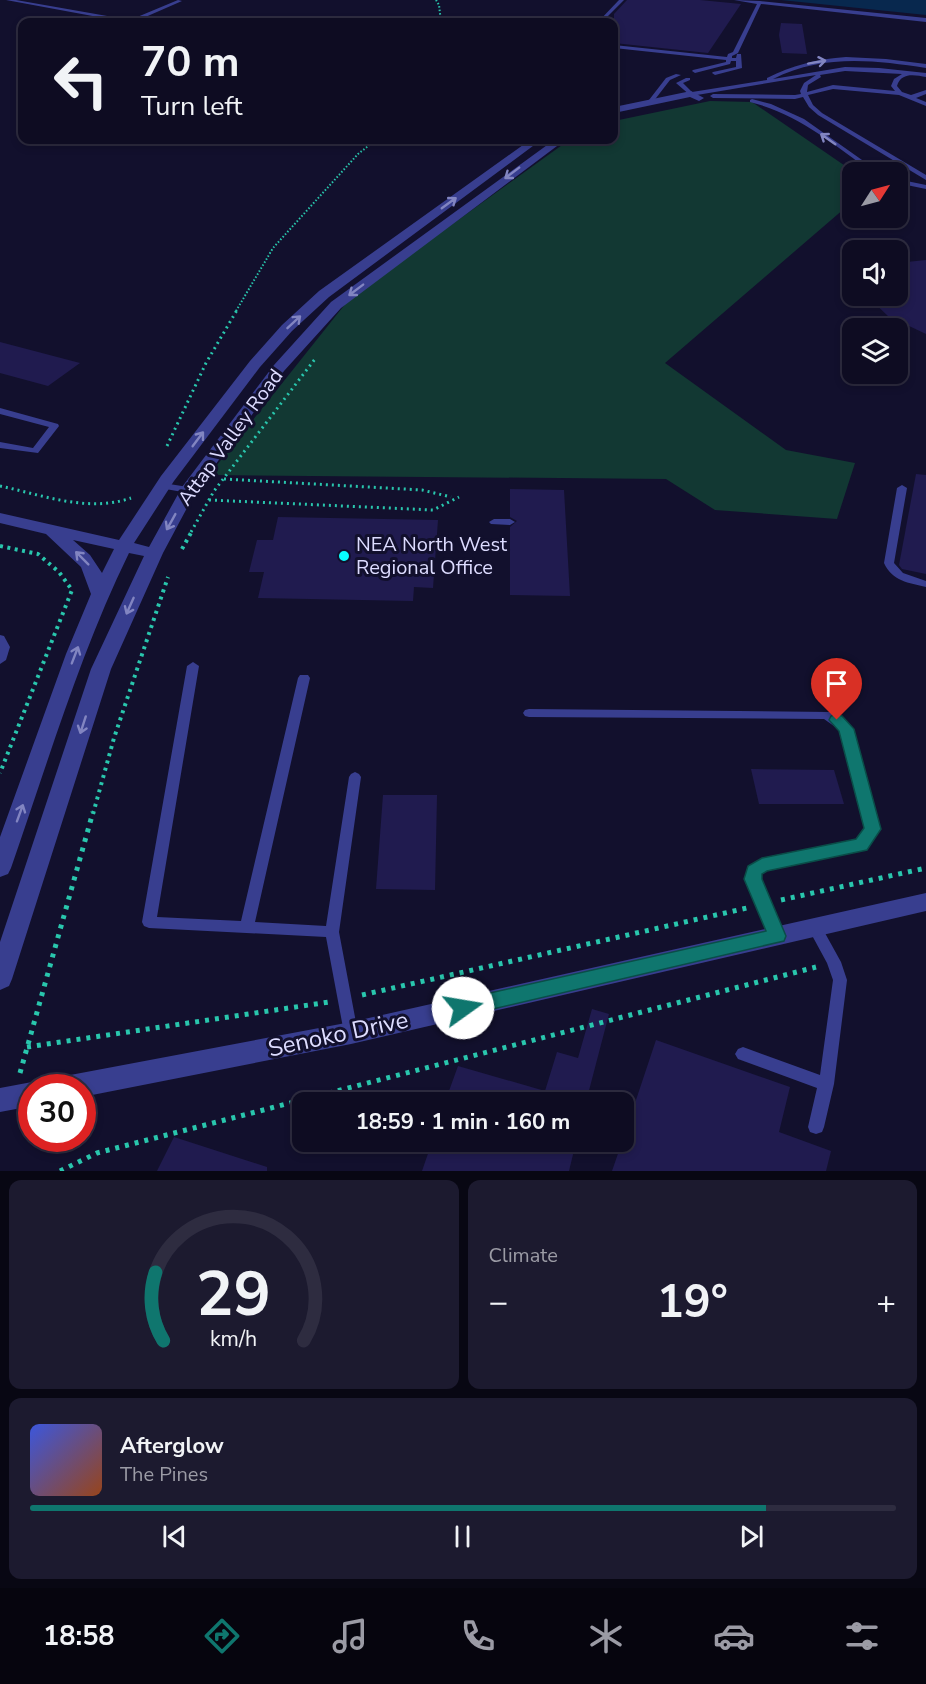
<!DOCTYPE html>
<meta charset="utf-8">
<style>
body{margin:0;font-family:"Nunito Sans",sans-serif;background:#1c1a2f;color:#f1f3f6;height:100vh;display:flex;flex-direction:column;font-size:22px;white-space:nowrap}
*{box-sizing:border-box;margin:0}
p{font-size:20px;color:#9b9ba5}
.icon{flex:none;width:33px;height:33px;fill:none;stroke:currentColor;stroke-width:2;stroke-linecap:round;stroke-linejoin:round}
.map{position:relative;height:1171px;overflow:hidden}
.panel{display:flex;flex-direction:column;gap:9px;padding:9px;background:#080713;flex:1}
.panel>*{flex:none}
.guide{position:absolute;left:18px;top:18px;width:600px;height:126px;border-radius:12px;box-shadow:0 3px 9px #0003,0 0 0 2px #2e2c40;background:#0e0c22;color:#f1f3f6;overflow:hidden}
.needle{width:39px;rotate:54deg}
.tools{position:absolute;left:842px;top:162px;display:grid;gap:12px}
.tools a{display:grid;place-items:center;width:66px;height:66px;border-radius:12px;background:#0e0c22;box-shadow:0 3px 9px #0003,0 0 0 2px #2e2c40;font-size:30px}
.speed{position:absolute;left:18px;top:1074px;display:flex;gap:12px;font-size:30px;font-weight:700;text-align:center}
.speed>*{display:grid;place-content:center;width:78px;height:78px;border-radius:50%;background:#0e0c22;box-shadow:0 3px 9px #0003,0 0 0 2px #2e2c40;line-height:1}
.speed .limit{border:9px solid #d22;background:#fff;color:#111}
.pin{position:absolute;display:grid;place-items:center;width:51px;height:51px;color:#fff;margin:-62px -26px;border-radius:50% 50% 50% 0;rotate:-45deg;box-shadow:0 0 6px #0007}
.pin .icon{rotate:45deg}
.me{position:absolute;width:66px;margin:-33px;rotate:77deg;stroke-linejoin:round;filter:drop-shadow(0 0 4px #0008)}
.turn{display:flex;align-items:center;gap:21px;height:126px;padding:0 24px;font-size:27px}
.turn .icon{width:78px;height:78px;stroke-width:2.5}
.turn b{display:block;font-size:42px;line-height:51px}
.big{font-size:45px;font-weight:700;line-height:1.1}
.panel .card{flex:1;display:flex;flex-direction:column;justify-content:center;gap:9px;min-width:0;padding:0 21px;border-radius:12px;background:#1c1a2f}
.panel .dial{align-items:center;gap:0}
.dial svg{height:156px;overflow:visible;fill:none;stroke:#2e2c40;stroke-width:7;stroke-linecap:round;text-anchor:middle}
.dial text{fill:#f1f3f6;stroke:none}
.song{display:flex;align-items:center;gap:18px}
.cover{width:72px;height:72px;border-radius:9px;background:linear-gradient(135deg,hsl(230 70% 55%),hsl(20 70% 35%))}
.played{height:6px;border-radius:3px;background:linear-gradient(90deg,#0f766e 85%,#2e2c40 85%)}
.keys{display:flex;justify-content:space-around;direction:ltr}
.heat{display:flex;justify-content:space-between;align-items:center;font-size:33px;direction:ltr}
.panel .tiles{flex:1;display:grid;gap:9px;grid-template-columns:1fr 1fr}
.card:last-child{grid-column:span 2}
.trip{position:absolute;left:292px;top:1092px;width:342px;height:60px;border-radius:12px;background:#0e0c22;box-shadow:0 3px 9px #0003,0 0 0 2px #2e2c40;font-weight:700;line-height:60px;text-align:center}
.dock{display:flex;height:96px;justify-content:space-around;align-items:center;background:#06050e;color:#9b9ba5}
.dock .icon{width:42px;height:42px}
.dock .active{color:#0f766e}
.dock b{font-size:27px;color:#f1f3f6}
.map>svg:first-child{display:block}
.green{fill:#123833}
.water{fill:#08284e}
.building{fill:#201b4f}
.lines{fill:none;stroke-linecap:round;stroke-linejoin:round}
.path-far3{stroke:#29c6ad;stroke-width:2;stroke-dasharray:1.5 2;stroke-linecap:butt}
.path-far2{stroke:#29c6ad;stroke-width:3;stroke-dasharray:2 4;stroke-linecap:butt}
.path-far1{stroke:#29c6ad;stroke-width:4;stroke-dasharray:3 4.5;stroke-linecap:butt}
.path{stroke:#29c6ad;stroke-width:5;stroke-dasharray:4 6;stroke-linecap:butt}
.lane{fill:#383e8f;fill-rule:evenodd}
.street{fill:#383e8f;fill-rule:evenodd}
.oneway{stroke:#8285c1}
.route{fill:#0f766e;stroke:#0a4d48;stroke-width:1.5}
.poi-dot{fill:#08ffff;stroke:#12102d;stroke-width:2}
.labels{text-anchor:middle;stroke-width:6;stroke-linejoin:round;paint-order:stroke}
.street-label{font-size:20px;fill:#dddcff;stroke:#12102d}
.poi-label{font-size:20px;fill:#dddcff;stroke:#12102d;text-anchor:start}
.near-street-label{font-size:24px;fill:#dddcff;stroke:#12102d}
</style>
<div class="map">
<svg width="926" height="1171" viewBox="0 0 926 1171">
<rect width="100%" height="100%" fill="#12102d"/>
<!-- green -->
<path class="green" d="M710 101 752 102 854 172 852 202 665 363 786 450 855 463 837 519 715 510 666 479 209 475 350 298 569 140H614V121Z"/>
<!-- water -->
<path class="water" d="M781 0H926V15Z"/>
<!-- building -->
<g class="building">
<path d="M627 0H700L741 4 708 53 614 43V14Z"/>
<path d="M781 23 802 24 807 54 782 53 779 35Z"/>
<path d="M926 260V334L888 316 867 296H897V263Z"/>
<path d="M0 342 80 363 48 386 0 373Z"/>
<path d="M916 474 926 475V574L902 569 899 565Z"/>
<path d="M510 489 564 490 570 596 510 595V527L517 521 510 517Z"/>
<path d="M278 517 438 520 433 588 414 587 413 601 258 598 264 572H249L257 540H273Z"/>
<path d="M751 769 834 770 844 804H759Z"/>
<path d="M383 795H437L435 890 376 889Z"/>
<path d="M592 1009 609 1014 586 1102H445L458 1066 545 1091 557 1052 578 1058Z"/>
<path d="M656 1040 790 1087 779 1132 831 1151 826 1171H612L622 1142H624V1136Z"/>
<path d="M174 1137 267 1167V1171H157Z"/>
<path d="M432 1142H576L569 1171H422Z"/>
</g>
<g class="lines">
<!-- path-far3 -->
<g class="path-far3">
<path d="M436 0 439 5 441 22"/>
<path d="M236 311 273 248 358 154 376 140"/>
</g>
<!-- path-far2 -->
<g class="path-far2">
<path d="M167 446 206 363 237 310"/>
<path d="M224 479 422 490 451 497"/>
<path d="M0 486C43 495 87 513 131 498"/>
<path d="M209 500 433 510 459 497"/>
<path d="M191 532 214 491 315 359"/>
</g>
<!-- path-far1 -->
<g class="path-far1">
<path d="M0 546 38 554 59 572 72 590 0 773"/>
<path d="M182 549 192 531"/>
<path d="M93 814 114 738 168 577"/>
</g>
<!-- path -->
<g class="path">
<path d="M781 900 926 868"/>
<path d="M362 995 747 908"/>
<path d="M27 1047 329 1002"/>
<path d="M20 1073 93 812"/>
<path d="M60 1171 97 1153 816 967"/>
</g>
<!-- lane -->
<g class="lane">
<path d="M6 0H16L130 20 178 0 182 1 134 22H125Z"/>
<path d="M619 0H624L602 22H598Z"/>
<path d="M734 0 760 1 926 18V22L761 4 738 53 732 56V58H736L737 54H741L742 68 715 75 712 73 713 72 736 67V61H731L730 64 695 73 692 71 693 70 726 62V60L614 48V45L727 57 728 54 733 52 757 4Z"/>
<path d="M846 57 886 59 926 64V68C873 60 823 54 773 79L845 67 879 68 926 73V77C915 75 901 72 897 86L902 92 911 95 926 90V94L916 98 926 102V106L899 95 833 89 808 95 813 105 822 113 926 175V180L818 115 809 107 803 97 795 99 713 98 710 96 713 94 795 95 801 94 800 91 804 83 816 75 691 96 676 83 686 78H690V80L683 83 692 92 767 80V78C793 65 817 59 846 57ZM845 71 902 74 894 79 891 86 895 91 833 85 807 92 808 85 821 77 820 75Z"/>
<path d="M676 74 681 75 670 80 653 102H649V100L666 78Z"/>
<path d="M752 99 771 104 804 119 879 172H872C833 144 798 114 750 102V100Z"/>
<path d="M897 179 926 185V189L897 183Z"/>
<path d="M0 408 58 424 59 426 38 453 0 448V442L33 448 49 427 0 414Z"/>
<path d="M163 483 188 487 193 490 188 493 160 488 158 486Z"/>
<path d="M902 485 907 488 894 563 903 573 926 581V587C909 583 892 581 884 563L897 488Z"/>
<path d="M494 519H510L515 522 510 525 491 524 489 522Z"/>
<path d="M0 635 4 636 10 647 6 660 0 664Z"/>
<path d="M193 662 199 666 157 917 241 921 298 678 300 675H308L310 678 255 922 326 926 349 777 351 774 355 772 359 774 361 777 339 932 358 1033 356 1038 351 1040 346 1038 344 1033 326 937 149 928 144 926 142 922 187 666Z"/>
<path d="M529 709 830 712 852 729 879 829 866 849 766 869 760 873V879L784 936 782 940 777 942 772 940 770 936 746 879 749 867 762 860 857 841 866 828 841 731 824 719 529 717 525 716 523 713 525 710Z"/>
<path d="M815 922 820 924 841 962 847 980 834 1084 824 1127 822 1132 816 1134 810 1132 808 1127 817 1088 738 1059 735 1054 738 1049 743 1047 820 1075 833 980 827 963 808 928 810 924Z"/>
</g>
<!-- street -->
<g class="street">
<path d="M691 91 704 98 699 101 690 97 614 113V107Z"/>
<path d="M530 140H541L329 297 292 331 260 367 174 481 134 543 149 547 182 487 274 365 331 302 554 140H565L341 308 284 371 196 491 163 553 111 669 12 979 9 986 0 990V942L91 669 144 556 129 553C80 653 48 762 11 868L8 874 0 877V837L66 654 91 594 81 567 46 534 0 523V513L119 540 161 476 250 361 282 325 319 291ZM73 540 114 549 102 573 90 555Z"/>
<path d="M926 893V911L351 1044 82 1097V1088H52L56 1079 65 1076 351 1022Z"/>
<path d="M32 1082 42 1088H32V1106L0 1112V1088Z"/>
</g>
</g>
<!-- one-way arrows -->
<defs><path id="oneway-shaft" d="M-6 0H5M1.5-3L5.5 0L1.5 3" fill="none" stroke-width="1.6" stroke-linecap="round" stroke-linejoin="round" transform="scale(1.5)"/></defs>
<g class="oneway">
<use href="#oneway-shaft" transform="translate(817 62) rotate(-10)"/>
<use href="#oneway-shaft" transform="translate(828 139) rotate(-145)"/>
<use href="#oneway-shaft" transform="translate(512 173) rotate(143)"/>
<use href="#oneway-shaft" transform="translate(449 203) rotate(-36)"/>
<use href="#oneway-shaft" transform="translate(356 290) rotate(143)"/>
<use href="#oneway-shaft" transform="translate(294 322) rotate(-43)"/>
<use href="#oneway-shaft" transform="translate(198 439) rotate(-53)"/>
<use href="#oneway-shaft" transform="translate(171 522) rotate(119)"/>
<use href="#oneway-shaft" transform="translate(82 558) rotate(-135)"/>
<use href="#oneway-shaft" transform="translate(130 606) rotate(114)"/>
<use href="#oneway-shaft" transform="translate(75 655) rotate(-69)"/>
<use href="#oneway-shaft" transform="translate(83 725) rotate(108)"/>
<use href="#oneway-shaft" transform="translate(20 813) rotate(-70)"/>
</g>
<!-- route -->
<path class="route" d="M837 714 842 716 854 729 881 829 867 850 767 871 762 874V879L786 936 784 941 463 1016 456 1013 454 1008 456 1002 463 999 766 931 744 879 748 866 762 858 856 839 864 828 839 731 829 720 831 716Z"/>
<!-- markers -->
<circle class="poi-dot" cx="344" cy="556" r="6"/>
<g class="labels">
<!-- street labels -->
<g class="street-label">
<text transform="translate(230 437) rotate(-54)" y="7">Attap Valley Road</text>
</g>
<!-- poi labels -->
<g class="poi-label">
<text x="356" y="551">NEA North West<tspan x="356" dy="23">Regional Office</tspan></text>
</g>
<!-- near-street labels -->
<g class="near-street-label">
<text transform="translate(338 1034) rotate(-12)" y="8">Senoko Drive</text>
</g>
</g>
</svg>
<div class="tools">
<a><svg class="needle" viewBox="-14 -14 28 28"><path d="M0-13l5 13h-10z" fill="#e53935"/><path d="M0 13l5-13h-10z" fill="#9b9ba5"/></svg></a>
<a><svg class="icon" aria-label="sound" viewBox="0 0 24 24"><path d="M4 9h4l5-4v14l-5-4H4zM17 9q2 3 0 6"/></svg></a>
<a><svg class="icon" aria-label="layers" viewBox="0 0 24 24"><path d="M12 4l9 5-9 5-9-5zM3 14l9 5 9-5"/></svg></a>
</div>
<div class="speed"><div class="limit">30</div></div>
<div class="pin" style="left:837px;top:720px;background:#d93025"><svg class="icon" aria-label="arrive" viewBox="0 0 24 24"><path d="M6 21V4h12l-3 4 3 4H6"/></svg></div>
<svg class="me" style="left:463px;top:1008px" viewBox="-20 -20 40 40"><circle r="19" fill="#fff"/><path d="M0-13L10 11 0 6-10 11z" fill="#0f766e"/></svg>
<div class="trip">18:59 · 1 min · 160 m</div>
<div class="guide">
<div class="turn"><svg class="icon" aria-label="left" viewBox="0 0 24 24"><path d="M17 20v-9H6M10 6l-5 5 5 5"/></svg><div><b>70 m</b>Turn left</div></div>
</div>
</div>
<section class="panel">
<div class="tiles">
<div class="card dial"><svg viewBox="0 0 100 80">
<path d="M14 69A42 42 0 1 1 86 69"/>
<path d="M14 69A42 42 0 0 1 10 34" stroke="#0f766e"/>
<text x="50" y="56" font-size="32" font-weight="700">29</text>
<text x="50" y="72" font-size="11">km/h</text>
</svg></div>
<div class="card"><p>Climate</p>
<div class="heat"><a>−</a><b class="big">19°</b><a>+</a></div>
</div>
<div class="card">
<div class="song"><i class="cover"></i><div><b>Afterglow</b><p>The Pines</p></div></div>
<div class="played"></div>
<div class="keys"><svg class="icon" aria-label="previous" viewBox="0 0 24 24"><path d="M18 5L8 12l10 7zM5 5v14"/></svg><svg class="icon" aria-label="pause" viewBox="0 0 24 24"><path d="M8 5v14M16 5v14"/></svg><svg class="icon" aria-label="next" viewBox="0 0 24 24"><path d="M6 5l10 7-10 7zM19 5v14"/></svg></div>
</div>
</div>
</section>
<nav class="dock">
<b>18:58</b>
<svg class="icon active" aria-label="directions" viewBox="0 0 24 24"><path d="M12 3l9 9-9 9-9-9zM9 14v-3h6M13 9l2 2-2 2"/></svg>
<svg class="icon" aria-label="music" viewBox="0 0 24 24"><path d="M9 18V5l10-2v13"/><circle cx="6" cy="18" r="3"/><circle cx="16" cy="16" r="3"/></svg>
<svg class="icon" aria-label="phone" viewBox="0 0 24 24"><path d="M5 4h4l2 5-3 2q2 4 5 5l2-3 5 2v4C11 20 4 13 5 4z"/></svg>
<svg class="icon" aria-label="climate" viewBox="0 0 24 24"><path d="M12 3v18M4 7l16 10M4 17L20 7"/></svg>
<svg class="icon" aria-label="car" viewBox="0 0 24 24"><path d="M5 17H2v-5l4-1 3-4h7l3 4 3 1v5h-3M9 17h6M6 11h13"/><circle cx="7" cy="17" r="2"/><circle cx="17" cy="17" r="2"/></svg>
<svg class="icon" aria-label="filters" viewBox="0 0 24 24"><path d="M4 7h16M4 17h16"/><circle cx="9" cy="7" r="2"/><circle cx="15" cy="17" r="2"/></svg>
</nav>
